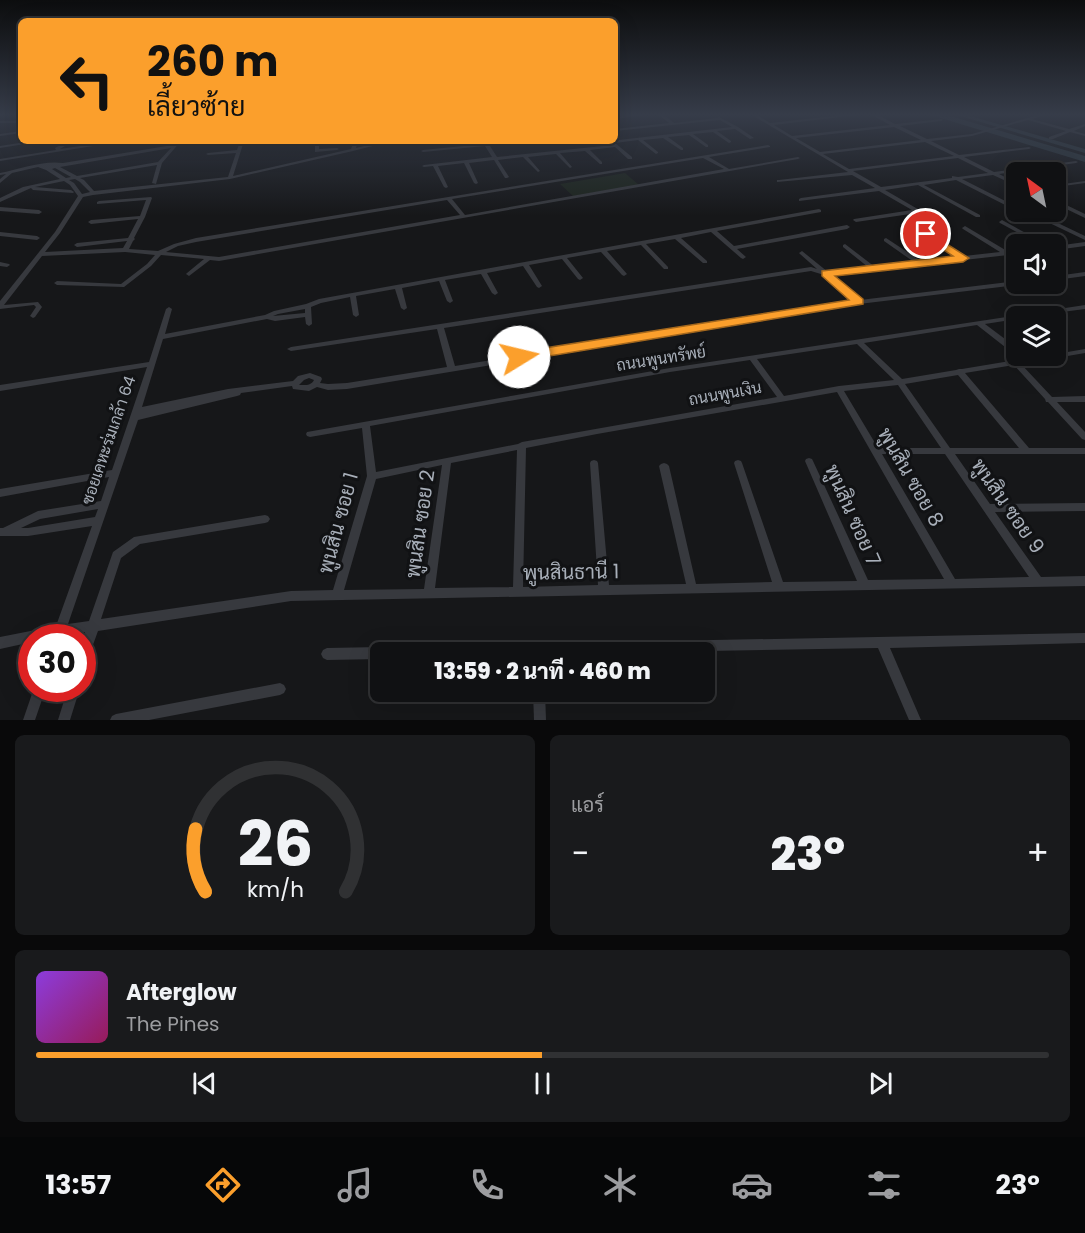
<!DOCTYPE html>
<html lang="th">
<meta charset="utf-8">
<style>
body{margin:0;font-family:Poppins,Sarabun,sans-serif;background:#191a1c;color:#f1f3f6;height:100vh;display:flex;flex-direction:column;font-size:22px;white-space:nowrap}
*{box-sizing:border-box;margin:0}
p{font-size:20px;color:#9c9da0}
.icon{flex:none;width:33px;height:33px;fill:none;stroke:currentColor;stroke-width:2;stroke-linecap:round;stroke-linejoin:round}
.map{position:relative;height:720px;overflow:hidden}
.sheet{display:flex;flex-direction:column;gap:15px;padding:15px;background:#09090a;flex:1}
.sheet>*{flex:none}
.top-card{position:absolute;left:18px;top:18px;width:600px;height:126px;border-radius:9px;box-shadow:0 6px 24px #0002,0 0 0 2px #303133;background:#fb9f2c;color:#111;overflow:hidden}
.needle{width:39px;rotate:327deg}
.tools{position:absolute;left:1006px;top:162px;display:grid;gap:12px}
.tools a{display:grid;place-items:center;width:60px;height:60px;border-radius:9px;background:#101113;box-shadow:0 6px 24px #0002,0 0 0 2px #303133;font-size:30px}
.speed{position:absolute;left:18px;top:624px;display:flex;gap:12px;font-size:30px;font-weight:700;text-align:center}
.speed>*{display:grid;place-content:center;width:78px;height:78px;border-radius:50%;background:#101113;box-shadow:0 6px 24px #0002,0 0 0 2px #303133;line-height:1}
.speed .limit{border:9px solid #d22;background:#fff;color:#111}
.pin{position:absolute;display:grid;place-items:center;width:51px;height:51px;color:#fff;margin:-26px;border:3px solid #fff;border-radius:50%;box-shadow:0 2px 6px #0007}
.me{position:absolute;width:66px;margin:-33px;rotate:81deg;stroke-linejoin:round;filter:drop-shadow(0 0 4px #0008)}
.turn{display:flex;align-items:center;gap:21px;height:126px;padding:0 30px;font-size:27px}
.turn .icon{width:78px;height:78px;stroke-width:2.5}
.turn b{display:block;font-size:42px;line-height:51px}
.big{font-size:45px;font-weight:800;line-height:1.1}
.sheet .widget{flex:1;display:flex;flex-direction:column;justify-content:center;gap:9px;min-width:0;padding:0 21px;border-radius:9px;background:#191a1c}
.sheet .dial{align-items:center;gap:0}
.dial svg{height:156px;overflow:visible;fill:none;stroke:#303133;stroke-width:7;stroke-linecap:round;text-anchor:middle}
.dial text{fill:#f1f3f6;stroke:none}
.song{display:flex;align-items:center;gap:18px}
.cover{width:72px;height:72px;border-radius:9px;background:linear-gradient(135deg,hsl(270 70% 55%),hsl(330 70% 35%))}
.played{height:6px;border-radius:3px;background:linear-gradient(90deg,#fb9f2c 50%,#303133 50%)}
.keys{display:flex;justify-content:space-around;direction:ltr}
.heat{display:flex;justify-content:space-between;align-items:center;font-size:33px;direction:ltr}
.sheet .tiles{flex:1;display:grid;gap:15px;grid-template-columns:1fr 1fr}
.widget:last-child{grid-column:span 2}
.trip{position:absolute;left:370px;top:642px;width:345px;height:60px;border-radius:9px;background:#101113;box-shadow:0 6px 24px #0002,0 0 0 2px #303133;font-weight:800;line-height:60px;text-align:center}
.menu{display:flex;height:96px;justify-content:space-around;align-items:center;background:#060708;color:#9c9da0}
.menu .icon{width:42px;height:42px}
.menu .active{color:#fb9f2c}
.menu b{font-size:27px;color:#f1f3f6}
.map>svg:first-child{display:block}
.green{fill:#1c241c}
.lines{fill:none;stroke-linecap:round;stroke-linejoin:round}
.canal{fill:#2c373d;fill-rule:evenodd}
.river{fill:#2c373d;fill-rule:evenodd}
.street{fill:#37393e;fill-rule:evenodd}
.route{fill:#fb9f2c;stroke:#a3671d;stroke-width:1.5}
.labels{text-anchor:middle;stroke-width:6;stroke-linejoin:round;paint-order:stroke}
.street-label{font-size:16px;fill:#a8afb9;stroke:#111214}
.near-street-label{font-size:20px;fill:#a8afb9;stroke:#111214}
</style>
<div class="map">
<svg width="1085" height="720" viewBox="0 0 1085 720">
<rect width="100%" height="100%" fill="#161719"/>
<!-- green -->
<path class="green" d="M625 173 639 185 573 196 560 184Z"/>
<g class="lines">
<!-- canal -->
<path class="canal" d="M957 115H967L1085 149V153Z"/>
<!-- river -->
<path class="river" d="M931 115H947L1085 156V162Z"/>
<!-- street -->
<g class="street">
<path d="M629 115H643L615 119V117Z"/>
<path d="M659 115H664L674 123 717 118 719 117 738 127 754 138 750 139 735 129 717 131 731 141V142L729 143 713 132 693 134 708 145V147H706L689 135 668 137 683 148V150H681L663 138 643 140 658 152V153L656 154 638 140 615 143 632 157V159H628L615 147 590 150 602 162V164H600L585 151 560 153 572 167 570 168 556 154 528 157 540 171 538 172 523 157 498 160 509 177 507 178H505L494 160 469 163 478 183 476 184 474 183 464 163 438 166 448 187 446 188 444 187 433 166 424 167 422 166 424 165 492 157 485 146 423 152 421 151 423 150 484 144 483 142 484 141H487L488 143 528 141 526 142 490 146 497 157 613 145 612 143 610 142V141L732 127 720 120 615 131V129L669 123Z"/>
<path d="M752 115H757L770 123 842 115H857L774 125 792 136 890 125 872 115H878L895 124 942 119 943 120 941 121 900 126 927 139 972 134 1038 115H1045L1032 119 1069 129 1085 124V126L1074 131 1085 134V136L1070 132 1053 139H1049V137L1066 131 1028 120 972 136 931 141 959 155 1029 147 1031 148 1029 149 964 157 994 172 1076 161 1078 162 1076 163 999 174 1017 183V186L993 175 962 179 1017 207V211L956 180 924 185 980 215V217H976L918 185 885 190 940 222V224H936L917 213 856 222 853 220 854 219 912 210 879 191 799 201V199L801 198 875 188 852 175 777 182V180H779L848 172ZM894 127 921 140 820 152 796 138ZM925 142 954 156 849 169 823 154ZM958 158 988 173 958 177 952 176V178L881 187 853 171Z"/>
<rect x="0" y="121" width="21" height="2"/>
<path d="M21 131V133L0 136V134Z"/>
<path d="M32 141H43L0 148V146Z"/>
<path d="M68 141H73L60 149 114 141H124L0 161V159L56 150 55 148Z"/>
<path d="M177 141H181L162 163 156 184 152 183 157 165 80 178 84 180 94 191 228 177 236 153 208 155 206 154 208 153 237 150 240 141H244L233 176 351 149 354 141H358L356 148 384 141H392L353 151 230 179 93 195 83 197 60 233 45 252 123 248 127 241 77 247 74 245 77 243 128 238 138 219 91 224 88 222 91 220 140 216 146 200 97 204V202L99 201 151 197 152 198 145 217 134 238 135 239 133 241 129 249 158 251 174 244 196 238 768 145 770 146V147L709 157 729 169 798 157 800 158 798 159 219 261 210 260 189 276 186 274 187 273 204 259 161 255 151 266 124 287 57 285 54 283 57 281 121 284 147 264 155 255 125 252 42 256 4 305 38 302 42 307 35 317 33 318 30 316 36 307 34 305 0 309V301L55 232 78 196 70 185 64 181 35 187 71 190 74 192 73 193 33 190 31 188 0 202V198L23 187 60 179 46 170 38 167 12 173 0 183V179L6 174 0 175V173C19 169 44 160 63 163L173 145ZM171 148 158 162 77 176 60 167ZM703 158 724 169 465 215 452 199ZM55 168 71 177 66 178 52 169ZM75 179 80 182 90 192 82 194 74 183 69 180ZM447 200 460 215 219 257 166 252 178 246 196 242Z"/>
<path d="M315 141H324L319 142V149L337 148 339 149 337 150 315 152Z"/>
<path d="M1085 181V183L1056 187V185Z"/>
<path d="M1056 200 1085 214V218L1056 204Z"/>
<path d="M0 207 39 210 42 212 39 214 0 211Z"/>
<path d="M819 209 821 210V212L717 231 734 246 847 225 850 227 847 229 737 249 746 257 743 259 741 258 711 232 681 238 707 261V263H703L675 239 646 244 668 267V269H664L641 245 607 251 627 274 624 276 622 275 601 252 567 258 583 278 580 280 578 279 562 259 529 265 542 286 539 288 537 287 523 266 487 273 498 293 495 295 492 293 481 274 445 280 453 301 450 303 447 301 439 281 402 288 407 308 404 310 401 308 395 289 356 296 359 315 356 317 353 315 350 297 321 303 311 307 312 324 309 326 306 324 305 317 275 321 267 319 163 339 142 407 228 389 293 381 298 376 310 373 321 377 322 379 320 383 328 384 347 383 447 367 437 329 291 351 287 349 291 347 811 267 817 269 800 254 799 253 802 251 828 272 868 267 843 247V245L845 244 875 267 914 262 884 241V239L886 238 921 261 957 257 924 235 923 234 926 232 964 256 1000 252 963 229 962 228 965 226 1007 251 1017 250V254L832 275 860 300 1017 281V284H1020L1017 285 859 304 347 389 328 390 317 387 309 391 293 389 292 386 241 393 240 395 237 396 138 420 68 624 89 621 113 552 134 537 265 515 268 516 270 519 268 522 265 523 140 544 121 558 101 619 291 591 333 590 367 476 362 428 310 437 307 436 306 434 307 432 670 368 1085 305V309L1032 316H1017V319L985 324 1017 348V354H1014L977 325 864 343 902 379 956 370 959 369H962L1010 361 1014 359 1017 360 1044 356H1056V354L1085 349V353L1021 364 1052 397 1085 396V402H1057L1085 432V440L1082 439 1048 402H1046L1045 399 1014 365 965 373 1029 448H1085V454H955L990 504 1085 503V511L995 512 1041 577 1085 576V586L291 601 98 631 86 664 82 666V641L85 632 65 636 64 638H32V642L0 649V637L56 626 92 526 28 536H0V528H3L38 511 101 501 109 477 0 497V489L112 470 147 367 0 391V385L149 362 166 309 169 307 172 309 165 334 265 315 274 311 306 304 319 299ZM811 271 824 275 854 301 455 366 444 328ZM305 309V313L273 316 278 314ZM857 344 894 380 839 386 784 396 757 359ZM750 360 777 397 522 442 518 444 376 472 370 426 670 372ZM958 375 1019 448H950L905 384ZM309 378 314 380C311 386 305 385 299 385L304 380ZM898 385 941 448H878L844 391ZM837 392 944 579 868 580 813 461 812 459 809 458 806 459 805 461 857 581 783 582 742 463 741 461 738 460 735 461 734 463 772 582 696 584 669 466 667 464 664 463 661 464 659 466 686 584 609 585 598 463 597 461 594 460 591 461 590 463 598 585 523 587 526 448 597 434ZM517 450 513 587 435 588 451 463ZM882 454H945L1029 577 955 579ZM442 465 424 589 344 590 376 479ZM98 509 95 517 28 528H21L40 519Z"/>
<path d="M1039 214 1085 236V240L1037 217 1036 216Z"/>
<path d="M1002 220 1044 243 1045 244H1039L1000 223 999 222Z"/>
<path d="M0 232 37 236 40 238 37 240 0 236Z"/>
<path d="M1085 242V246L1056 250V246Z"/>
<path d="M0 262 9 264 10 265 7 267 0 266Z"/>
<path d="M1085 272V276L1056 280V276Z"/>
<path d="M1085 633V643L890 648 921 720H909L878 648 650 652H396L398 648 402 646Z"/>
<path d="M381 647 385 649 387 652H381V659L327 660 323 658 321 654 323 650 327 648Z"/>
<path d="M280 683 284 685 286 689 284 693 280 695 149 720H110L112 716 116 714Z"/>
<path d="M34 688H46L35 720H23Z"/>
<path d="M68 688H80L70 720H58Z"/>
<path d="M533 692H545L546 720H534Z"/>
</g>
</g>
<!-- sky -->
<linearGradient id="sky" x2="0" y2="1"><stop stop-color="#0c0d0e"/><stop offset="0.53" stop-color="#363c49"/><stop offset="1" stop-color="#363c49" stop-opacity="0"/></linearGradient>
<rect width="1085" height="216" fill="url(#sky)"/>
<!-- route -->
<path class="route" d="M926 231 969 258 963 262 835 276 863 299V304L519 361 512 357 519 352 849 300 822 276V271L953 256 922 236 920 234Z"/>
<g class="labels">
<!-- street labels -->
<g class="street-label">
<text transform="translate(661 358) rotate(-9)" y="6">ถนนพูนทรัพย์</text>
<text transform="translate(725 393) rotate(-10)" y="6">ถนนพูนเงิน</text>
<text transform="translate(108 440) rotate(-71)" y="6">ซอยเคหะร่มเกล้า 64</text>
</g>
<!-- near-street labels -->
<g class="near-street-label">
<text transform="translate(911 477) rotate(60)" y="7">พูนสิน ซอย 8</text>
<text transform="translate(1008 506) rotate(55)" y="7">พูนสิน ซอย 9</text>
<text transform="translate(853 515) rotate(66)" y="7">พูนสิน ซอย 7</text>
<text transform="translate(338 523) rotate(-75)" y="7">พูนสิน ซอย 1</text>
<text transform="translate(420 524) rotate(-82)" y="7">พูนสิน ซอย 2</text>
<text transform="translate(571 572) rotate(-1)" y="7">พูนสินธานี 1</text>
</g>
</g>
</svg>
<div class="tools">
<a><svg class="needle" viewBox="-14 -14 28 28"><path d="M0-13l5 13h-10z" fill="#e53935"/><path d="M0 13l5-13h-10z" fill="#9c9da0"/></svg></a>
<a><svg class="icon" aria-label="sound" viewBox="0 0 24 24"><path d="M4 9h4l5-4v14l-5-4H4zM17 9q2 3 0 6"/></svg></a>
<a><svg class="icon" aria-label="layers" viewBox="0 0 24 24"><path d="M12 4l9 5-9 5-9-5zM3 14l9 5 9-5"/></svg></a>
</div>
<div class="speed"><div class="limit">30</div></div>
<div class="pin" style="left:926px;top:234px;background:#d93025"><svg class="icon" aria-label="arrive" viewBox="0 0 24 24"><path d="M6 21V4h12l-3 4 3 4H6"/></svg></div>
<svg class="me" style="left:519px;top:357px" viewBox="-20 -20 40 40"><circle r="19" fill="#fff"/><path d="M0-13L10 11 0 6-10 11z" fill="#fb9f2c"/></svg>
<div class="trip">13:59 · 2 นาที · 460 m</div>
<div class="top-card">
<div class="turn"><svg class="icon" aria-label="left" viewBox="0 0 24 24"><path d="M17 20v-9H6M10 6l-5 5 5 5"/></svg><div><b>260 m</b>เลี้ยวซ้าย</div></div>
</div>
</div>
<section class="sheet">
<div class="tiles">
<div class="widget dial"><svg viewBox="0 0 100 80">
<path d="M14 69A42 42 0 1 1 86 69"/>
<path d="M14 69A42 42 0 0 1 9 37" stroke="#fb9f2c"/>
<text x="50" y="56" font-size="32" font-weight="700">26</text>
<text x="50" y="72" font-size="11">km/h</text>
</svg></div>
<div class="widget"><p>แอร์</p>
<div class="heat"><a>−</a><b class="big">23°</b><a>+</a></div>
</div>
<div class="widget">
<div class="song"><i class="cover"></i><div><b>Afterglow</b><p>The Pines</p></div></div>
<div class="played"></div>
<div class="keys"><svg class="icon" aria-label="previous" viewBox="0 0 24 24"><path d="M18 5L8 12l10 7zM5 5v14"/></svg><svg class="icon" aria-label="pause" viewBox="0 0 24 24"><path d="M8 5v14M16 5v14"/></svg><svg class="icon" aria-label="next" viewBox="0 0 24 24"><path d="M6 5l10 7-10 7zM19 5v14"/></svg></div>
</div>
</div>
</section>
<nav class="menu">
<b>13:57</b>
<svg class="icon active" aria-label="directions" viewBox="0 0 24 24"><path d="M12 3l9 9-9 9-9-9zM9 14v-3h6M13 9l2 2-2 2"/></svg>
<svg class="icon" aria-label="music" viewBox="0 0 24 24"><path d="M9 18V5l10-2v13"/><circle cx="6" cy="18" r="3"/><circle cx="16" cy="16" r="3"/></svg>
<svg class="icon" aria-label="phone" viewBox="0 0 24 24"><path d="M5 4h4l2 5-3 2q2 4 5 5l2-3 5 2v4C11 20 4 13 5 4z"/></svg>
<svg class="icon" aria-label="climate" viewBox="0 0 24 24"><path d="M12 3v18M4 7l16 10M4 17L20 7"/></svg>
<svg class="icon" aria-label="car" viewBox="0 0 24 24"><path d="M5 17H2v-5l4-1 3-4h7l3 4 3 1v5h-3M9 17h6M6 11h13"/><circle cx="7" cy="17" r="2"/><circle cx="17" cy="17" r="2"/></svg>
<svg class="icon" aria-label="filters" viewBox="0 0 24 24"><path d="M4 7h16M4 17h16"/><circle cx="9" cy="7" r="2"/><circle cx="15" cy="17" r="2"/></svg>
<b>23°</b>
</nav>
